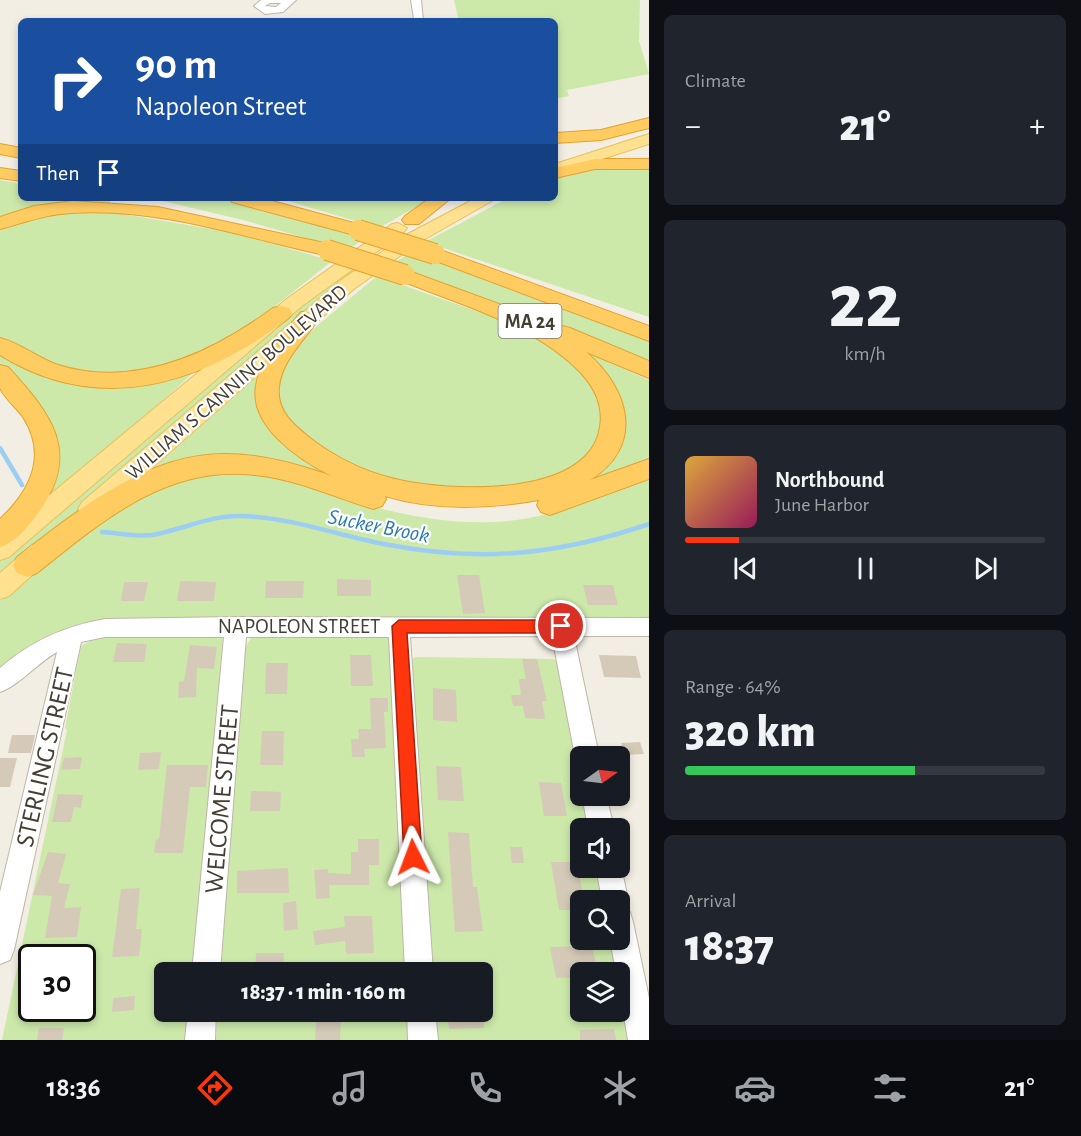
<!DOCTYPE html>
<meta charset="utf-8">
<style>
body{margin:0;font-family:"Alegreya Sans",sans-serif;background:#20242c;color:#f1f3f6;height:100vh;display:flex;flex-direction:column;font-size:22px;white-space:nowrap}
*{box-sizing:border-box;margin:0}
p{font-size:20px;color:#9ea1a6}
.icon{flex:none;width:33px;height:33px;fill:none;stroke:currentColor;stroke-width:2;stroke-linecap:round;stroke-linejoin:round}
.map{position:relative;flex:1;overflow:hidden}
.panel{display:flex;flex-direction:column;gap:15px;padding:15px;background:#0d0f14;width:432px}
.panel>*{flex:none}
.banner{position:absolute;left:18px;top:18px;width:540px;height:183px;border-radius:9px;box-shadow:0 3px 9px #0003;background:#1a4fa0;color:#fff;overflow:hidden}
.needle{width:39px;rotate:76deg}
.controls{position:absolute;left:570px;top:746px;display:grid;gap:12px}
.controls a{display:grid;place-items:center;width:60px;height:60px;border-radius:9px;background:#171b24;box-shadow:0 3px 9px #0003;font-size:30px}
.speed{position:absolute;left:18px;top:944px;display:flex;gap:12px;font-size:30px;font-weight:700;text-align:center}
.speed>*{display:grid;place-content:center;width:78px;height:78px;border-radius:50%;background:#171b24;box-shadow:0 3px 9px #0003;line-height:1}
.speed .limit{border:3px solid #111;border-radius:9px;background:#fff;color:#111}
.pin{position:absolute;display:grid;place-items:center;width:51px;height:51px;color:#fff;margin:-26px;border:3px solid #fff;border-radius:50%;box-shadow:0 2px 6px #0007}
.me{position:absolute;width:66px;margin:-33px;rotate:357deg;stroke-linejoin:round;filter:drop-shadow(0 0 4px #0008)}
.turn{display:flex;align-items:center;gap:21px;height:126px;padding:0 18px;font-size:27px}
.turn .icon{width:78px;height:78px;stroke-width:2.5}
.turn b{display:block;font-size:42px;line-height:51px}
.then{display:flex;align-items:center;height:57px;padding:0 18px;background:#0003;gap:12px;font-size:22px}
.big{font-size:45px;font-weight:800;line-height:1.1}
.panel .card{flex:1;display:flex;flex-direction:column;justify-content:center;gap:9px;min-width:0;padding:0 21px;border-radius:9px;background:#20242c}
.panel .dial{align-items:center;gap:0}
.dial b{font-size:78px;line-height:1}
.song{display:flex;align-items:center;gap:18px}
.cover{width:72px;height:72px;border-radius:9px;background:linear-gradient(135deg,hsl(40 70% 55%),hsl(330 70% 35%))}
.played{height:6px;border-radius:3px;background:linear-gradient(90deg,#ff350e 15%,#363941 15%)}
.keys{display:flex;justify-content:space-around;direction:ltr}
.heat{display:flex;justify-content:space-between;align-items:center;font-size:33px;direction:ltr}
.charge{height:9px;border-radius:4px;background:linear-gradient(90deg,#34c759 64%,#363941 0)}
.trip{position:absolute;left:154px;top:962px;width:339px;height:60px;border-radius:9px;background:#171b24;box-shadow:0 3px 9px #0003;font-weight:800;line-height:60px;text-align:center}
.tabs{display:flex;height:96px;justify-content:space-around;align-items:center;background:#090b0e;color:#9ea1a6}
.tabs .icon{width:42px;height:42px}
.tabs .selected{color:#ff350e}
.tabs b{font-size:27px;color:#f1f3f6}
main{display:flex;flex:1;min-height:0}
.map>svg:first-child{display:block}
.green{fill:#cce9aa;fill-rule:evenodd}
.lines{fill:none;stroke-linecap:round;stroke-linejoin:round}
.stream{stroke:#9ccef3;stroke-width:4.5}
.building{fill:#d5cab8}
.minor-casing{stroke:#beb6a6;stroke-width:2}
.major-casing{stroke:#e8c05b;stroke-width:2}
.highway-casing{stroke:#e4a22c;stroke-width:2}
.minor{fill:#fff;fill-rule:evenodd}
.major{fill:#ffe190;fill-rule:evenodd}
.highway{fill:#ffcc62;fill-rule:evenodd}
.highway-bridge-casing{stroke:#e4a22c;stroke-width:22;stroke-linecap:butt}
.highway-bridge{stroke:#ffcc62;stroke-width:20}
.route{fill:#ff350e;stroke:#a62209;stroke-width:1.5}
.labels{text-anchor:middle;stroke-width:4.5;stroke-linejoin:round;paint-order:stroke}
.shield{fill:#fff;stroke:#7d7870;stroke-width:1.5}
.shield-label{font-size:20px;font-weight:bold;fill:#453e33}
.street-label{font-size:21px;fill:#453e33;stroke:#fff}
.water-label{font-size:22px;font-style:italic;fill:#2878b4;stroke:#fff}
.near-street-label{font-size:26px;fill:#453e33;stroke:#fff}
</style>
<main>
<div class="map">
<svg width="649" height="1040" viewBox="0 0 649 1040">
<rect width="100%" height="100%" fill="#f2eee3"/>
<!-- green -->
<g class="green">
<path d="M454 0H640L639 41 649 74 567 90 569 96 555 99V21H459Z"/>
<path d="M607 167H649V317L425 242 508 198H555V178Z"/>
<path d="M0 180 21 184V198H96L111 201 109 204 0 220Z"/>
<path d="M150 198H221L365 238 348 250 243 220Z"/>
<path d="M278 198H432L379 228Z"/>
<path d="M99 210 235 233 332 261 239 335 200 356 131 375 69 372 0 338V228L29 216Z"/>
<path d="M410 253 435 260 649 340V365L570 331 392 264Z"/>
<path d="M350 267 359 270 0 576V559L319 290Z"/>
<path d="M377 276 516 325 553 345 601 392 602 444 561 477 488 492 389 481 318 450 283 416 275 377 300 340Z"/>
<path d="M0 353 40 374 189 372 191 375 53 498 46 497 31 395 0 365Z"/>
<path d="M591 355 649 380V463L583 487 613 454 586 357Z"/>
<path d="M256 376 262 377 261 402 359 484 280 465 156 473 153 469Z"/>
<path d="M257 471C350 500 451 541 550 513 584 503 616 489 649 477V621L113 620C70 624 32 638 0 668V601L115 507 181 477Z"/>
<path d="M253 635H388L391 638 407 972H221L241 667 246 646Z"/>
<path d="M223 636 194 972H165V1011H190L187 1040H2L67 730 65 728 81 646 97 637ZM32 957H82V1008H32Z"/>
<path d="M416 657 553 659 559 662 580 777V795H584L590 828H580V867H597L603 900H580V939H611L617 972H580V1011H620V986L630 1040H438L436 1011H483V972H433L412 659Z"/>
<path d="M218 1011H409L411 1040H216Z"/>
</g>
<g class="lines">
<!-- stream -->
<g class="stream">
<path d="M0 448 22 485"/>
<path d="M102 532C119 533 135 537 152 535 182 530 210 515 241 516 289 517 337 535 384 544 479 563 558 555 649 524"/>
</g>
</g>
<!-- building -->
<g class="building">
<path d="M457 575H479L485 613 463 614Z"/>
<path d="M337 579 371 580V596H337Z"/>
<path d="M180 581 216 582 214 601H177Z"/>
<path d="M266 581H304L303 598H265Z"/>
<path d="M124 582H148L144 601H121Z"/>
<path d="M583 585H613L618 605H588Z"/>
<path d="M117 643 147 644 144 662H113Z"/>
<path d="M190 645 217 647 214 669 197 668 196 697 178 698 179 682 184 681Z"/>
<path d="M350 655H371L373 686H351Z"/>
<path d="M599 655 636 656 641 678 604 677Z"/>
<path d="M522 659H537L547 701H542L545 719 525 718 523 706H513L511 695H521L519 679H526Z"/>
<path d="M266 663H288L287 694H265Z"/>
<path d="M433 688 456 690 457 722 433 720Z"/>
<path d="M370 698H388V712H384L386 748 364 749 365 757H352L351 739H359L358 729H371Z"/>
<path d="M262 731H284L283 765H260Z"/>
<path d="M12 735H35L31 753H8Z"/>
<path d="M640 742 644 754 625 755 621 743Z"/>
<path d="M161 752 159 769 138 770 140 753Z"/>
<path d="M82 757 80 769 61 770 64 758Z"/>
<path d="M0 758H17L10 787H0Z"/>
<path d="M167 765H208L206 787H190L183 853H154L156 840 159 839Z"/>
<path d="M436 766 461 767 464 801 438 800Z"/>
<path d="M539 782 561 783 567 816H544Z"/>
<path d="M251 791 281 792 280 811H250Z"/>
<path d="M58 794 83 795 81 808 74 807 71 822H52Z"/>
<path d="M448 832 469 833 473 887H477L483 931 455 932Z"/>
<path d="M358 839H379V865H369V885H329L330 898 316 899 314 870 328 869V873L351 874V852H358Z"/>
<path d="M510 847H522L524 863H512Z"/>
<path d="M48 852 66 854 58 883 70 884 64 908 81 907 77 937 45 938 52 896 33 895Z"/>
<path d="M551 862H577L584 900H580V910H559Z"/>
<path d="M288 868 289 893H237V871Z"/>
<path d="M140 888 136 929H142L139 956 112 957 121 889Z"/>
<path d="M296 901 298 929 284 931 283 903Z"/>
<path d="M344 916H372L374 953 346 954 345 941 315 945 313 931 345 927Z"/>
<path d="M592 946 598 972H580V977L556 978 550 947Z"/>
<path d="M256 953H284L283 972H255Z"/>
<path d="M135 996 134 1010 112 1012 113 998Z"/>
<path d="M317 1011H341L340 1040H315Z"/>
<path d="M447 1011H482L484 1028 449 1029Z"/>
<path d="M39 1028H64L62 1040H37Z"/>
<path d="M614 1029 616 1040H580V1030Z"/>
</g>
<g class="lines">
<!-- minor casing -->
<g class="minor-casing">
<g id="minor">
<path d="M261 0H296L283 12 265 14 254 6ZM270 3H281L276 7 265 6Z"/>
<path d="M411 0H421L423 21 414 19Z"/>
<path d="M236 617 649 618V636H574L599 756H580V765L575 756 552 636 410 637 433 972H405L389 637H246L220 972H192L224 637H105L81 642 14 950 10 960 0 964V892L57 652C37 663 20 685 0 692V668C31 641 65 626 105 619Z"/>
<path d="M582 795H606L614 828H588Z"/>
<path d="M620 861 628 900 623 910 630 912 633 922 649 998V1040H628L620 992V972H616L610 939H620V900H602L596 867H620Z"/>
<path d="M188 1011H216L215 1040H185Z"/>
<path d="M407 1011H435L438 1040H408Z"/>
</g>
</g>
<!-- major casing -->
<g class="major-casing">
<g id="major">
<path d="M649 134V144L555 174V164Z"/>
<path d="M476 198H497L418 243 354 289 98 516 90 518 82 516 78 509 82 502 340 281 406 235Z"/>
<path d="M398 223 407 228 404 232 302 306 9 557 0 560V536L288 298 392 224Z"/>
<path d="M41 542 50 545 53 552 50 559 9 596 0 599V573L32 545Z"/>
</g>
</g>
<!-- highway casing -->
<g class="highway-casing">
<g id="highway">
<path d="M649 118V128L601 140 555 143V133L601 130Z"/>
<path d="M0 144 21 148V158L0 154Z"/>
<path d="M595 159H649V169H595L555 178V168Z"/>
<path d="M0 168 21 171V181L0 178Z"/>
<path d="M230 198H261L365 226 368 230 358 236 232 202Z"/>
<path d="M430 198H451L419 224H405L402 220 405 216Z"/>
<path d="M73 201 158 207 320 242 327 244 330 248 327 252 320 254C240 236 154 207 71 213 46 214 24 223 0 229V217L34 206Z"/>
<path d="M435 248 649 326V341L428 258 425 254 428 250Z"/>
<path d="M409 271 510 308 553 329 562 326 570 328 649 361V378L586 352C630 389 645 446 590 480L649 459V479L550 515 541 512 537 505 539 500C488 509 435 511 385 496L386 499 382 506 373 509C334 497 295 479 255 475 167 464 101 522 37 573L27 577 17 573 13 565 17 557C76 512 145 454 224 454 262 454 297 464 332 476 301 461 249 427 256 386 260 358 284 333 301 312H317L320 317C306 339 282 359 279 387 276 412 296 427 314 441 337 458 364 471 391 478 444 492 589 500 600 427 604 403 593 384 575 367 528 323 461 305 402 281L399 277 402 273Z"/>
<path d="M281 306 289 308 292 313 289 318C202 384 100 417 0 355V338C20 343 38 358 58 365 136 389 212 353 273 308Z"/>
<path d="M0 365 8 367C52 415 82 453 38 513 28 527 16 542 0 547V519C30 491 48 456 23 417 17 408 4 398 0 388 0 383 0 371 0 365Z"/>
</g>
</g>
<!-- minor -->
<use href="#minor" class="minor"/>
<!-- major -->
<use href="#major" class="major"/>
<!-- highway -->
<use href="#highway" class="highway"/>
<!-- highway-bridge casing -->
<g class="highway-bridge-casing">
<g id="highway-bridge">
<path d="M358 230 435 254"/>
<path d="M327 250 405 275"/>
</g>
</g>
<!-- highway-bridge -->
<use href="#highway-bridge" class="highway-bridge"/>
</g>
<!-- route -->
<path class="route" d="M399 620H561L568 626 561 633H407L422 857 419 863 413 866 406 863 404 857 392 626Z"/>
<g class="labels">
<!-- shield labels -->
<rect class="shield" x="498.5" y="304" width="63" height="34" rx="4.5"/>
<g class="shield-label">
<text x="530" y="328">MA 24</text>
</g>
<!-- street labels -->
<g class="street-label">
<text transform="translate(236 382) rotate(-41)" y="7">WILLIAM S CANNING BOULEVARD</text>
<text x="299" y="633">NAPOLEON STREET</text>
</g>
<!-- water labels -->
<g class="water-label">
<text transform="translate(379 525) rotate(11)" y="8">Sucker Brook</text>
</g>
<!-- near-street labels -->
<g class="near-street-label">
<text transform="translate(44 757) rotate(-77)" y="9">STERLING STREET</text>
<text transform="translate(221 799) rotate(-85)" y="9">WELCOME STREET</text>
</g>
</g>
</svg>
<div class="controls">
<a><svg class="needle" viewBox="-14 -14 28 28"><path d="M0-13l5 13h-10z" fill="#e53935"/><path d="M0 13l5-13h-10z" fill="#9ea1a6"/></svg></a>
<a><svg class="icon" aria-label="sound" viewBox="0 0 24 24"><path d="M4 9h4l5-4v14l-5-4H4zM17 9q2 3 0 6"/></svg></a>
<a><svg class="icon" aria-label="search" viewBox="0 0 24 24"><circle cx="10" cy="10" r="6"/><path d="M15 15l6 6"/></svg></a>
<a><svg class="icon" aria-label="layers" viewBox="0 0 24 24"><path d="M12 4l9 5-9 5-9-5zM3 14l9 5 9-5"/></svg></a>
</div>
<div class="speed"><div class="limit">30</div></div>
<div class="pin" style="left:561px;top:626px;background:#d93025"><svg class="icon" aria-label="arrive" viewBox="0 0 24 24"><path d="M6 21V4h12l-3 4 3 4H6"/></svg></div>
<svg class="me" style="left:413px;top:857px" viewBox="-20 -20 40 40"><path d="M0-17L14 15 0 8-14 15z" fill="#ff350e" stroke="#fff" stroke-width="4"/></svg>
<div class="trip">18:37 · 1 min · 160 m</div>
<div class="banner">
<div class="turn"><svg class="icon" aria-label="right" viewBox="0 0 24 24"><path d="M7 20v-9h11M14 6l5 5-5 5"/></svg><div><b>90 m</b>Napoleon Street</div></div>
<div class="then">Then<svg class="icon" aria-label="arrive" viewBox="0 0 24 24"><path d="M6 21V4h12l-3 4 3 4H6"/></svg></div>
</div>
</div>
<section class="panel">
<div class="card"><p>Climate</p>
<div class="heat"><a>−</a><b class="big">21°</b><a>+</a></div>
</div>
<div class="card dial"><b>22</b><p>km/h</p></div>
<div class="card">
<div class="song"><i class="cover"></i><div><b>Northbound</b><p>June Harbor</p></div></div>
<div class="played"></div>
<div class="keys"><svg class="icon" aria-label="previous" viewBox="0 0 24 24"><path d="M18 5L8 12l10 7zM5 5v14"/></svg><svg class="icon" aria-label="pause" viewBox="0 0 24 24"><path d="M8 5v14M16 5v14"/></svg><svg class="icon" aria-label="next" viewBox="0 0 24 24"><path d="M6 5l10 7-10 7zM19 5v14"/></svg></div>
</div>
<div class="card"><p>Range · 64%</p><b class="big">320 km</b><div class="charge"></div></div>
<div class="card"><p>Arrival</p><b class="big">18:37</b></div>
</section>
</main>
<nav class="tabs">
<b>18:36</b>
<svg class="icon selected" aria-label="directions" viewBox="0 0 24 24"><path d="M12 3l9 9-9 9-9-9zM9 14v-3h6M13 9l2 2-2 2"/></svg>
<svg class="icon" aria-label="music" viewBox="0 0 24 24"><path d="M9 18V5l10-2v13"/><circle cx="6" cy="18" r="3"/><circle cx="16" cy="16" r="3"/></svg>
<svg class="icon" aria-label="phone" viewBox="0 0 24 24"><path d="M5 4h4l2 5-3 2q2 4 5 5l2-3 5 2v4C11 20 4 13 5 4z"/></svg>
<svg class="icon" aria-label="climate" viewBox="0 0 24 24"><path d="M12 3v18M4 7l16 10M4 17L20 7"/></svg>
<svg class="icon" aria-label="car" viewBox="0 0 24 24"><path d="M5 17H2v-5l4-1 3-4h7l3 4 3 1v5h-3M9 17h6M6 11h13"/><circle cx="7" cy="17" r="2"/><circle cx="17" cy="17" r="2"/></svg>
<svg class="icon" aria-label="filters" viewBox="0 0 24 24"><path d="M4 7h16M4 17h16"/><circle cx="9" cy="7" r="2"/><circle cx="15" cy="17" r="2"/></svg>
<b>21°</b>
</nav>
